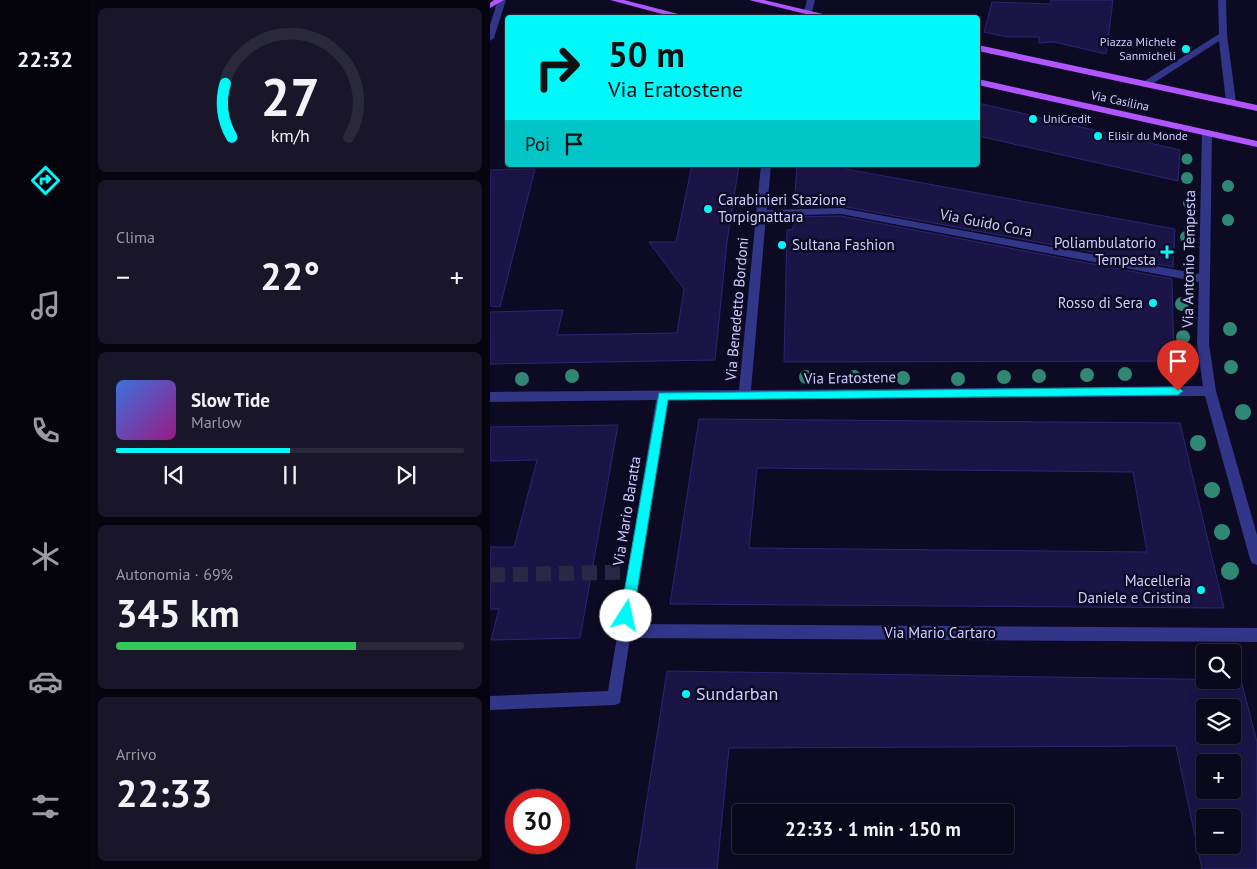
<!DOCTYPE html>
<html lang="it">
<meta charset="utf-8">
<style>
body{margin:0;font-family:"PT Sans",sans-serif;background:#181628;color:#f1f3f6;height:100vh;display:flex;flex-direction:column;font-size:19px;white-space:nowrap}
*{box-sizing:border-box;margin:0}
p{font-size:16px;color:#999aa3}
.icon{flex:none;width:28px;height:28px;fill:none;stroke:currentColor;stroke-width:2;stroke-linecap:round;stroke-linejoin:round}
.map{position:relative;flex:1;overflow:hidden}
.side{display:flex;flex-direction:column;gap:8px;padding:8px;background:#06040f;width:400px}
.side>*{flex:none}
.hud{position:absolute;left:15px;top:15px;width:475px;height:152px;border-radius:5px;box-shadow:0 2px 12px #0003,0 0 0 1px #2a293a;background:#00f8f9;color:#111;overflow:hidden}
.buttons{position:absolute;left:706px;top:644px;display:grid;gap:10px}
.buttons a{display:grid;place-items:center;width:45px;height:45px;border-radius:5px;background:#0a081b;box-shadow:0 2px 12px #0003,0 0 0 1px #2a293a;font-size:25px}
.speed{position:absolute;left:15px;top:789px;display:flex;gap:10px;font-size:25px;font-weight:700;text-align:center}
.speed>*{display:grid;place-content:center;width:65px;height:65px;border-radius:50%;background:#0a081b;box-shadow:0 2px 12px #0003,0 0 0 1px #2a293a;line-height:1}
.speed .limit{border:8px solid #d22;background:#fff;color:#111}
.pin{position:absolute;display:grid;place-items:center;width:42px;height:42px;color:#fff;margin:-51px -21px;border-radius:50% 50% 50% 0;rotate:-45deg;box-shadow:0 0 5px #0007}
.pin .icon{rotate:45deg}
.me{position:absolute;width:55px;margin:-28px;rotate:10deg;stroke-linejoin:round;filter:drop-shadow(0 0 4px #0008)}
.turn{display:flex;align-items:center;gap:18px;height:105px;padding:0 20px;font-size:22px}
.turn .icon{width:65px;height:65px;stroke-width:2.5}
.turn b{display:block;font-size:35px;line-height:42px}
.then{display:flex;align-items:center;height:48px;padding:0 20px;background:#0003;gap:10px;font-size:19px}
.big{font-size:38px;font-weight:700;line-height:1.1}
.side .tile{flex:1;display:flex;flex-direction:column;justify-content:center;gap:8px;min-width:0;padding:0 18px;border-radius:8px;background:#181628}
.side .dial{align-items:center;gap:0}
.dial svg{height:130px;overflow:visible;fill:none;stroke:#2a293a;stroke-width:7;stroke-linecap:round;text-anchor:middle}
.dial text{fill:#f1f3f6;stroke:none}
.song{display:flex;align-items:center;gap:15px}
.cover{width:60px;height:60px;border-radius:8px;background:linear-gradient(135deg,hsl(220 70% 55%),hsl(310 70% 35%))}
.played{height:5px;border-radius:2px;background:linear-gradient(90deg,#00f8f9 50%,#2a293a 50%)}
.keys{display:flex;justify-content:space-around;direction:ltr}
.heat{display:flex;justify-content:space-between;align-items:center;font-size:28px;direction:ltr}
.charge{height:8px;border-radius:4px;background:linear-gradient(90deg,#34c759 69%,#2a293a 0)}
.trip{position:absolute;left:242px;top:804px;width:282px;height:50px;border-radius:5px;background:#0a081b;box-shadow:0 2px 12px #0003,0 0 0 1px #2a293a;font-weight:700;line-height:50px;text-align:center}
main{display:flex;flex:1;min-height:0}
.dock{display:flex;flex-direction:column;width:90px;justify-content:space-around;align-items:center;background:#04030b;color:#999aa3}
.dock .icon{width:35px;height:35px}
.dock .selected{color:#00f8f9}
.dock b{font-size:22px;color:#f1f3f6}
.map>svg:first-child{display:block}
.building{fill:#1b1547;stroke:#2d2575;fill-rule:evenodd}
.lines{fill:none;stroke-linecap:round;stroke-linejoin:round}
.minor-tunnel{stroke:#2a2845;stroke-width:15;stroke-dasharray:15 8;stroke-linecap:butt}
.minor{fill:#313688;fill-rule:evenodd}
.major{fill:#b055ff;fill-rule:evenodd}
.tree{fill:#308774}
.route{fill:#00f8f9;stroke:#00a1a2}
.poi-dot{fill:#00f8f9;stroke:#0d0b24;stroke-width:2}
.labels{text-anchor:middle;stroke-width:5;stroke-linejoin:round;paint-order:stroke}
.far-poi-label{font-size:12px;fill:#cfceff;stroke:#0d0b24;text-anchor:start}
.far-street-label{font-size:12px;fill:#cfceff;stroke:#0d0b24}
.poi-label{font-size:15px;fill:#cfceff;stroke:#0d0b24;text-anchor:end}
.street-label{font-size:15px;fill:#cfceff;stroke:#0d0b24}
.near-poi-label{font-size:18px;fill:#cfceff;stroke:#0d0b24;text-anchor:start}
</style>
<main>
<nav class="dock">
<b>22:32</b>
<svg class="icon selected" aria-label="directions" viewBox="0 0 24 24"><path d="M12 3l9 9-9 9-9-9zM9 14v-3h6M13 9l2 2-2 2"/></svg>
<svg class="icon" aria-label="music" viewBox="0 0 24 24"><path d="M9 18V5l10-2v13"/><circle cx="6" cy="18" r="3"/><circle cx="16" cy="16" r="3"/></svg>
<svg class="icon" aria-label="phone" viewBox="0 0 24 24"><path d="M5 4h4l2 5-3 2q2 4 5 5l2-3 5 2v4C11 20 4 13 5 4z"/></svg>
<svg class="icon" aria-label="climate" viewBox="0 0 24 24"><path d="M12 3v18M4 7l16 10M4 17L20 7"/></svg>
<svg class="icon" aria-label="car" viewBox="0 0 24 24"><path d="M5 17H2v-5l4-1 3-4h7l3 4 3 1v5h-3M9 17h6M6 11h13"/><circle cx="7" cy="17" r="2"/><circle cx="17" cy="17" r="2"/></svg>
<svg class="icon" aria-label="filters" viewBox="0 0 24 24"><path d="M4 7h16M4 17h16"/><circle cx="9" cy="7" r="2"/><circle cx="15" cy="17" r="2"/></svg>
</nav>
<section class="side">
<div class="tile dial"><svg viewBox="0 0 100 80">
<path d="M14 69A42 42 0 1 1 86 69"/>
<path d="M14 69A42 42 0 0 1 10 36" stroke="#00f8f9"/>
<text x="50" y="56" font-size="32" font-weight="700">27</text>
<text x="50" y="72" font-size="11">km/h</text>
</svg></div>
<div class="tile"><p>Clima</p>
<div class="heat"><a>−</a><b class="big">22°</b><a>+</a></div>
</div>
<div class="tile">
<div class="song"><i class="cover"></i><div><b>Slow Tide</b><p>Marlow</p></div></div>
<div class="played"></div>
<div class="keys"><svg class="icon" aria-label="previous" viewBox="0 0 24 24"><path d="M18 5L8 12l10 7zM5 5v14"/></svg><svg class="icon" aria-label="pause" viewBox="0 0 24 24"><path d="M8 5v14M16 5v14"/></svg><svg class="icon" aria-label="next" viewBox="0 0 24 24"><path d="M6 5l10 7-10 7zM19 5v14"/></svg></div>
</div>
<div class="tile"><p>Autonomia · 69%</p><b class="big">345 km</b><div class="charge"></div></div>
<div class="tile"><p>Arrivo</p><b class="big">22:33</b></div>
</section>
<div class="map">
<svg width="767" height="869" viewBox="0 0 767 869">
<rect width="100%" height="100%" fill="#0d0b24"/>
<!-- building -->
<g class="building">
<path d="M561 0H623L616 54 564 42 549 43V37H517L494 32 502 2 561 4Z"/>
<path d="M488 103 690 150 688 181 488 136Z"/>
<path d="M202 165H249L237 242 225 360 0 364V312L73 310 67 335 187 333 194 289 159 242H186Z"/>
<path d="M307 165H356V169L685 229 683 267 351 206 304 207Z"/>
<path d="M45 169 10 307 0 306V170Z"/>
<path d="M351 216 682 279 684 361 294 362 297 230 303 229 304 217Z"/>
<path d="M209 419 690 423 734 608 180 604ZM267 468 643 472 657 552 259 548Z"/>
<path d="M128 425 90 638 1 640 9 609H0V547H24L47 460 0 461V427Z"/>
<path d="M177 671 751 680 767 742V869H712L686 746 239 748 227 869H146ZM715 708H742V735H715ZM715 762H742V790H715ZM715 818H742V845H715Z"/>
</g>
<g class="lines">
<!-- minor-tunnel -->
<path class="minor-tunnel" d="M0 575 144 572"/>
<!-- minor -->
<g class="minor">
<path d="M8 0H16L4 38 0 41V25Z"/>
<path d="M317 0H325L322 12 318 14 314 12Z"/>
<path d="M728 0H736L737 35 746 102 744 104H738L736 102 729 41 659 86H653V82L729 34Z"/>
<path d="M717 130 722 133 719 344 726 391 767 535V565L762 563 760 559 715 396 178 400 142 624 767 628V642L140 638 130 703 125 705 0 710V696L118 691 166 400 0 402V392L249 390 271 165H281L277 210 351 208 709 274 712 133ZM351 214 709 282 707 344 713 386 261 390 276 216Z"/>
</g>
<!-- major -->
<g class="major">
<path d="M4 0H14L0 8V3Z"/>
<path d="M120 0H134L204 18H187Z"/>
<path d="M259 0H274L350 18H332Z"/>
<path d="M488 45 767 105V111L488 51Z"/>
<path d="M488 79 767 141V147L488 85Z"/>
</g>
</g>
<!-- trees -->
<g class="tree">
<circle cx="697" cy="159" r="5.5"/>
<circle cx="697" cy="178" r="6"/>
<circle cx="738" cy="186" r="6"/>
<circle cx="699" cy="203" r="6"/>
<circle cx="738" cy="220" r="6"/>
<circle cx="696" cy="237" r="6"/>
<circle cx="692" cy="304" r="7"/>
<circle cx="740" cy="329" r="7"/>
<circle cx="693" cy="337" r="7"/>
<circle cx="741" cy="367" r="7"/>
<circle cx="694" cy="369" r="7"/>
<circle cx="635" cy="374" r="7"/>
<circle cx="597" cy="375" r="7"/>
<circle cx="82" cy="376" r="7"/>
<circle cx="549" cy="376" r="7"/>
<circle cx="316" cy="377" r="7"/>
<circle cx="364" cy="377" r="7"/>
<circle cx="514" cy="377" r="7"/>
<circle cx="413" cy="378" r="7"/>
<circle cx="32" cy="379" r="7"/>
<circle cx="468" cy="379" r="7"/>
<circle cx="753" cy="412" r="8"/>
<circle cx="708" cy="443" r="8"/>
<circle cx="722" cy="490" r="8"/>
<circle cx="732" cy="532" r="8"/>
<circle cx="740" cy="571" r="9"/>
</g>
<!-- route -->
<path class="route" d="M688 387 693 391 688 395 178 400 143 616 141 621 136 622 132 621 130 616 169 393Z"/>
<!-- markers -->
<g class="poi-dot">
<circle cx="696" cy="49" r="5"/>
<circle cx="543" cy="119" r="5"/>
<circle cx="608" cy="136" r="5"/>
<circle cx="218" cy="209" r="5"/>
<circle cx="292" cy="245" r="5"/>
<path d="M674.5 244.5h5v5h5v5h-5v5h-5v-5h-5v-5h5z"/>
<circle cx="663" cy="303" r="5"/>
<circle cx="711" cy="590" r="5"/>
<circle cx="196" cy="694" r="5"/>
</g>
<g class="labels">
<!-- far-poi labels -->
<g class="far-poi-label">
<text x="686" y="46" text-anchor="end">Piazza Michele<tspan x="686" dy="14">Sanmicheli</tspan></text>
<text x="553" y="123">UniCredit</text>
<text x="618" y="140">Elisir du Monde</text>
</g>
<!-- far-street labels -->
<g class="far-street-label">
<text transform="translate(630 101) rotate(12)" y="4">Via Casilina</text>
</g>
<!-- poi labels -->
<g class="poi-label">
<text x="228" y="205" text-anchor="start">Carabinieri Stazione<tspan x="228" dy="17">Torpignattara</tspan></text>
<text x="666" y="248">Poliambulatorio<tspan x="666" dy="17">Tempesta</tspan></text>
<text x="302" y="250" text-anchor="start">Sultana Fashion</text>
<text x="653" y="308">Rosso di Sera</text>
<text x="701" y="586">Macelleria<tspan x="701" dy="17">Daniele e Cristina</tspan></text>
</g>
<!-- street labels -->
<g class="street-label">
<text transform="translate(496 223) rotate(11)" y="5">Via Guido Cora</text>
<text transform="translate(699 259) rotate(-89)" y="5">Via Antonio Tempesta</text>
<text transform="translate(247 309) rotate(-85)" y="5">Via Benedetto Bordoni</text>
<text transform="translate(360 378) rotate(-1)" y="5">Via Eratostene</text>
<text transform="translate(137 511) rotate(-81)" y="5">Via Mario Baratta</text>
<text x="450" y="638">Via Mario Cartaro</text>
</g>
<!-- near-poi labels -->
<g class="near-poi-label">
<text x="206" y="700">Sundarban</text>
</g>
</g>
</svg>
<div class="buttons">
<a><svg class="icon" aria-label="search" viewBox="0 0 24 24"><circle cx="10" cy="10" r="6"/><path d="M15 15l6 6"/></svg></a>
<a><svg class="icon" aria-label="layers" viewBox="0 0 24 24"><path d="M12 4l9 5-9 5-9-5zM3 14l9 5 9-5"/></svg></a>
<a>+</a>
<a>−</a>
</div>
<div class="speed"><div class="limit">30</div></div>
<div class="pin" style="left:688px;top:391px;background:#d93025"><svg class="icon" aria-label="arrive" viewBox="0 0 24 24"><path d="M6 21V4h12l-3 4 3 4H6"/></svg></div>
<svg class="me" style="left:136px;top:616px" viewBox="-20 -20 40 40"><circle r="19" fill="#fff"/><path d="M0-13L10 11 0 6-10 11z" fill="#00f8f9"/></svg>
<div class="trip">22:33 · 1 min · 150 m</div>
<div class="hud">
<div class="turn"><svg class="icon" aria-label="right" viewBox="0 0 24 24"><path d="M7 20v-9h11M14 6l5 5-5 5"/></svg><div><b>50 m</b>Via Eratostene</div></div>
<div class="then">Poi<svg class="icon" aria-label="arrive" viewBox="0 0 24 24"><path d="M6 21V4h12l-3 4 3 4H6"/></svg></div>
</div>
</div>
</main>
